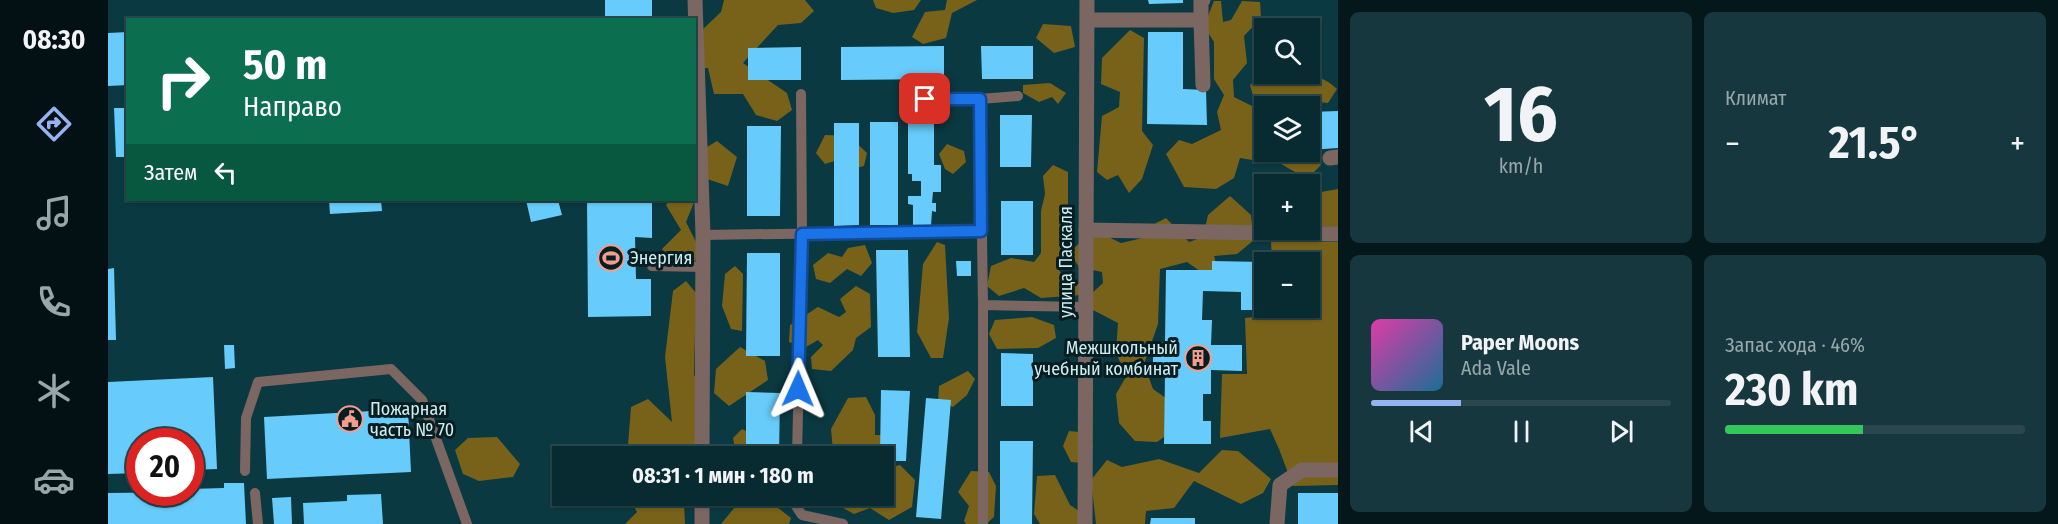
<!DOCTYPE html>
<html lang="ru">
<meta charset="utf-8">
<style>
body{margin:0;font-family:"Fira Sans Condensed",sans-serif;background:#16373d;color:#f1f3f6;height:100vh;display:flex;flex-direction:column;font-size:22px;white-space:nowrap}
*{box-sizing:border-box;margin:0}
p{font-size:20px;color:#98a7ab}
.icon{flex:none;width:33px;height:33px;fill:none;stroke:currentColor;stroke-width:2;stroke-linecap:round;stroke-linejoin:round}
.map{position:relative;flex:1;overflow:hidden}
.panel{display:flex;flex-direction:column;gap:12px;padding:12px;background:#04181b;width:720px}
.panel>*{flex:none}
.hud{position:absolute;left:18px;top:18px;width:570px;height:183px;border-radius:0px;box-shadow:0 2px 4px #0004,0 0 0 2px #29474d;background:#0b6e4f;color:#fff;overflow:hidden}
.controls{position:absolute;left:1146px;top:18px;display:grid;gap:12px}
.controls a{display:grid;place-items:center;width:66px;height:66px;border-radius:0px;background:#082b31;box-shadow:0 2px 4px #0004,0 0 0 2px #29474d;font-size:30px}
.speed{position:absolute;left:18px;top:428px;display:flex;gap:12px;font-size:30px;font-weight:700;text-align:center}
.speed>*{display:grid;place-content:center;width:78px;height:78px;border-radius:50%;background:#082b31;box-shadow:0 2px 4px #0004,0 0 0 2px #29474d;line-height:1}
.speed .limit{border:9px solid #d22;background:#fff;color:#111}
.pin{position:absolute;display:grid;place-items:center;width:51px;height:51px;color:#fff;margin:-26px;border-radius:12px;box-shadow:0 3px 9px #0006}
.me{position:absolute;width:66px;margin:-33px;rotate:1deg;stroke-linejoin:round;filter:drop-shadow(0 0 4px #0008)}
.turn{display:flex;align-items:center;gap:21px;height:126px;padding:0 18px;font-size:27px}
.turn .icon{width:78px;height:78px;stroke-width:2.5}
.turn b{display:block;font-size:42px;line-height:51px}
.then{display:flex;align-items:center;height:57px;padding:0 18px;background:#0003;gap:12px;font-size:22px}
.big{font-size:45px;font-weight:700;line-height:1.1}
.panel .card{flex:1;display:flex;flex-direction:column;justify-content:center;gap:9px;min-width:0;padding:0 21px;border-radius:9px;background:#16373d}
.panel .dial{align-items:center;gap:0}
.dial b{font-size:78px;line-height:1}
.song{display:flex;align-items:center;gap:18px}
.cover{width:72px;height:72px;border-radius:9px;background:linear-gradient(135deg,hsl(320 70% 55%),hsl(200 70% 35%))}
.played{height:6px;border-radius:3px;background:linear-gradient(90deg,#95b2f1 30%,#29474d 30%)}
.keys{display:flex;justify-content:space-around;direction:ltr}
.heat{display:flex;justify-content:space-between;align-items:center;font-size:33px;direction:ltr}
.charge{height:9px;border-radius:4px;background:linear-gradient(90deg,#34c759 46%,#29474d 0)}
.panel .tiles{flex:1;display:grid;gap:12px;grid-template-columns:repeat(2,1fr)}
.trip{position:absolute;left:444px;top:446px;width:342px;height:60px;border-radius:0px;background:#082b31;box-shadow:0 2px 4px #0004,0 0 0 2px #29474d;font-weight:700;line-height:60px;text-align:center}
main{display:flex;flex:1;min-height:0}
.tabs{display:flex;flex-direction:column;width:108px;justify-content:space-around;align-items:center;background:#031114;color:#98a7ab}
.tabs .icon{width:42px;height:42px}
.tabs .on{color:#95b2f1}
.tabs b{font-size:27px;color:#f1f3f6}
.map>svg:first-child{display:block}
.forest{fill:#786219}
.building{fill:#67ccfb}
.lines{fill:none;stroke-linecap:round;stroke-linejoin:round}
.lane{stroke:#7c6662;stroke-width:10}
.street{stroke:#7c6662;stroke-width:15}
.route-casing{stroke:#114b97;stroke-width:15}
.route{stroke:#1a73e8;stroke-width:10}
.labels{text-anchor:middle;stroke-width:6;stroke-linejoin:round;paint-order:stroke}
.poi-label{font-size:18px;fill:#cfecf1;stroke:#061e22;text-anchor:start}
.street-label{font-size:18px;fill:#cfecf1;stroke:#061e22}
</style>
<main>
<nav class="tabs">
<b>08:30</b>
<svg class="icon on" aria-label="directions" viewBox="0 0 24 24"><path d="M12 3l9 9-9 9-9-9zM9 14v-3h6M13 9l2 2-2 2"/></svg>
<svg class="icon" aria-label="music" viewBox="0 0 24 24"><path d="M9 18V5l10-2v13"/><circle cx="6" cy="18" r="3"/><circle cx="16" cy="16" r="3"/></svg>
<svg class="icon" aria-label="phone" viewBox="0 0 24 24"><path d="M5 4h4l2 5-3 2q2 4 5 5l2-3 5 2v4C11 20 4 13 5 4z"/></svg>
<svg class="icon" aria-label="climate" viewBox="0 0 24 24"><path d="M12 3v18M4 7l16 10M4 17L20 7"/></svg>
<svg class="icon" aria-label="car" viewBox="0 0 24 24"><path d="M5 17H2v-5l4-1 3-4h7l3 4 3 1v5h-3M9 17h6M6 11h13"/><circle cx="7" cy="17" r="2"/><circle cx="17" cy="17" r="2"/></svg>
</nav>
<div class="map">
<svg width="1230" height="524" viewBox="0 0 1230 524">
<rect width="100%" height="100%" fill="#0a3941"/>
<!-- forest -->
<g class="forest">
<path d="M616 0H697L706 11 693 23 670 25 635 63 679 93 684 110 669 121 648 115 635 94H606L600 68 587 69 593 31 613 12Z"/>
<path d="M765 0H813L806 10 785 13 768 8Z"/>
<path d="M839 0H869L844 13 838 38 815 44 804 37 817 12 837 10Z"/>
<path d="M1106 1H1113L1115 22 1123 20 1134 1 1152 2 1153 18 1136 36 1139 63 1125 80 1126 97 1156 112V117L1148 128 1156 144 1150 161 1132 158 1126 178 1108 189 1076 187 1058 154 1071 140 1084 144 1113 130 1109 112 1116 95 1106 79V42L1096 26Z"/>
<path d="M935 24 963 26 967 47 946 53 928 38Z"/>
<path d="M1022 30 1036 38 1034 131 1045 145 1034 179 1021 193 1010 175 999 180 989 172 994 116 1011 107 1012 92 993 84 994 58Z"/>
<path d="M1156 73C1185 76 1205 67 1229 89L1220 103 1199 101V106H1169V103L1146 99 1142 85Z"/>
<path d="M942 83 958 93 950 104 944 97 931 102 915 93V85Z"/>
<path d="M717 135 741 136 759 153 756 166 745 169 733 159 717 164 708 153Z"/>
<path d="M609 141 629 157 620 186 596 178 578 222 590 246 587 261 564 262 554 249 573 230 558 205 561 200H586L589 153Z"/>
<path d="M839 144 856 151 858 162 845 174 837 169 831 154Z"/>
<path d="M1174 152H1193L1207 154 1213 165 1199 179 1168 161Z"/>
<path d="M945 165 960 172V236L949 268 959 280 971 284 973 295 933 298 916 288 891 296 879 286 883 266 903 258 926 262 933 253V211L937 194 935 176Z"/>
<path d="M1230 189V227L1202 226V194Z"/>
<path d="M1122 196 1143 215 1146 240 1129 254 1106 256 1110 271 1099 276 1079 262 1052 269 1050 324 1036 364 1045 389 1065 403 1066 430 1049 442 1027 441 1011 423 1008 394 1018 377 1008 352 1010 323 983 309V294L995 283 994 272 971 267 962 253 973 241 994 234 1013 243 1039 237 1048 223 1058 218 1081 242 1095 237 1100 215Z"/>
<path d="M1163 241 1230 242V485L1185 486 1171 449 1162 429 1112 438 1114 374H1139L1137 318 1165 315V308H1202V262H1164Z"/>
<path d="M829 242 837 245 841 318 835 358H823L809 332 815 264Z"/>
<path d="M757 245 764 263 753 276 739 269 722 283 708 279 705 265 720 253 734 257 740 248Z"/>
<path d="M627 266 635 274 634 331 623 329 614 306 617 274Z"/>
<path d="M578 281 588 293 586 375 597 394 590 456H530L520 445 523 407 540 399 564 422 557 357 565 291Z"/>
<path d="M748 286 762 294 763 327 748 338 745 350 723 371 704 369 703 357 715 345 710 340 698 347 681 342 682 325 710 307 731 317 738 312 732 299Z"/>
<path d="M924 317 946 325 948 338 930 348 889 349 881 334 887 320Z"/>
<path d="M632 347 657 361 660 380 621 406 606 393 608 369Z"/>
<path d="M860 371 867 379 859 395 845 407 830 401 831 386Z"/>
<path d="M758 397 767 415V435H779L781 454 762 456H721L725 451 723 429 740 398Z"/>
<path d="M634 429 646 435 639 456H631L628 453 625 438Z"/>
<path d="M961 431 981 433 985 447 974 463 963 462 955 446Z"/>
<path d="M389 437 412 464 405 477 371 481 355 474 347 450 360 438Z"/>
<path d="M1114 450 1130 451 1163 479 1155 493 1133 504 1086 481 1066 508 1038 511 1037 524H988L983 480 999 460 1014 467 1051 459 1091 473Z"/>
<path d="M792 465 807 480 804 507 781 520 762 508 746 514 726 503 724 495H776V469Z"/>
<path d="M863 471 881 472 888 486 886 517 878 524H858L856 521 861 506 850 492Z"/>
<path d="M947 475 962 505 974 513 976 524H932L926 514 929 476Z"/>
<path d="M520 495H596L576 504 577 524H517L529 512Z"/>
<path d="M656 497 683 518 681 524H613L632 501Z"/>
</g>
<!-- building -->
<g class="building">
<rect x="497" y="0" width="47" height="20"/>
<path d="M1040 0H1075V3L1041 4Z"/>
<path d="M20 32V85L0 86V33Z"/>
<path d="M1040 32H1075V89L1098 90 1099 125 1039 124Z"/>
<path d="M836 46V79L733 80V47Z"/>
<path d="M873 46H925V79H874Z"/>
<path d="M693 47V80H640V48Z"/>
<path d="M6 108H20V157H8Z"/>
<path d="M1230 111V148L1202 150V112Z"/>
<path d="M892 115H924L923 167H892Z"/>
<rect x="762" y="122" width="28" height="103"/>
<path d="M726 123H751V225L726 226Z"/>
<path d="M800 123H826V165H833V192H825L824 203H828V212L824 211 823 226H805V205L800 204V196H813V181H804V174H800Z"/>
<path d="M639 126H673L672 216H639Z"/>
<path d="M221 200H273L274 211 222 214Z"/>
<path d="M418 200H450L454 215 423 222Z"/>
<path d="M479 200H544V238L527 237 528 279H543V316L480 317Z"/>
<rect x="893" y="201" width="32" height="54"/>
<path d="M768 250H800L802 357H770Z"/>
<path d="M639 253H672V356H638Z"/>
<path d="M848 261H863V276H849Z"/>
<path d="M1104 261 1156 262V308H1159V310H1133V292L1095 291 1094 320H1104L1103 345H1134V371L1103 370V394H1095V421H1103V444H1056L1057 375H1045V342H1057L1058 270H1104Z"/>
<path d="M6 268 8 340H0V269Z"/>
<path d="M116 345H126L127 368 117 369Z"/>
<path d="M893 353 925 354V406H893Z"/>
<path d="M105 377 109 469 82 470V441H32V473L0 474V382Z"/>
<path d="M773 390 802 391 798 461H776V456H772Z"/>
<path d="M638 392 672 393 671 456H638Z"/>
<path d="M818 398 843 400 833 519 808 517Z"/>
<path d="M300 409 303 472 159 479 156 417Z"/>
<path d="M892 441H925L924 524H892Z"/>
<path d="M116 483H136L138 524H0V493L82 492V489L116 488Z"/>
<rect x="1190" y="493" width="40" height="31"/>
<path d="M273 494 275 524H196L195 503 239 501V495Z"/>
<path d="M183 497 184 524H166L164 498Z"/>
<path d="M1043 518H1087V524H1042Z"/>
</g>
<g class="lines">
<!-- lane -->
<g class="lane">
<path d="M817 99H872L910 96"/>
<path d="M872 99 875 305 978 307"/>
<path d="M595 235 873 231"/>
<path d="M544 266 595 267"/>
<path d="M689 456 694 234 693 94"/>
<path d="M137 471 138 418 150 382 283 369 314 400 359 524"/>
<path d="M147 493 150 524"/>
<path d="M688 495V506L694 515 735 524"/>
<path d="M875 524V305"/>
</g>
<!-- street -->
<g class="street">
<path d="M587 0 595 235 594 456"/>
<path d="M980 20H1093L1095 85"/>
<path d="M1093 20V0H1095"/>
<path d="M1222 158 1230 157"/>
<path d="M978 230 1230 234"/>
<path d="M594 524V495"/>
<path d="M977 524 979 0"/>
<path d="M1169 524 1172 485 1194 470H1230"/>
</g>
</g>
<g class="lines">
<!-- route casing -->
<g class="route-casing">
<path id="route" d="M690 389 694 234 873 231 872 99H817"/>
</g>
<!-- route -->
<use href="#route" class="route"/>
</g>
<!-- icons -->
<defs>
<g id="stadium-ring" transform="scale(1.35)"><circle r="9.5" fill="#061e22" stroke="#f49d8d" stroke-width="1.5"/><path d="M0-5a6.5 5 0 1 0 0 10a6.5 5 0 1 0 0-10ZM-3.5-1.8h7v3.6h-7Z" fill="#f49d8d"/></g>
<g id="building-ring" transform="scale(1.35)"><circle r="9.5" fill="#061e22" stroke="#f49d8d" stroke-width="1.5"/><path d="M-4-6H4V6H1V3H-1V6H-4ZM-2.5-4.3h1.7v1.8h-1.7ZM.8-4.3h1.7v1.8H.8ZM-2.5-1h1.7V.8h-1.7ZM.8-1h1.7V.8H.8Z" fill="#f49d8d"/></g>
<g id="civic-ring" transform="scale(1.35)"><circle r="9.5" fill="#061e22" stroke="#f49d8d" stroke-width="1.5"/><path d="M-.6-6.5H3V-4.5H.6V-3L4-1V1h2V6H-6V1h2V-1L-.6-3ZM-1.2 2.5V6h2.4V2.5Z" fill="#f49d8d"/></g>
</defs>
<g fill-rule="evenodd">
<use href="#stadium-ring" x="503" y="258"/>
<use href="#building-ring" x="1090" y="358"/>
<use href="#civic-ring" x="242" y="419"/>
</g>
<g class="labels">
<!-- poi labels -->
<g class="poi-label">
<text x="522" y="264">Энергия</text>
<text x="1070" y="354" text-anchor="end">Межшкольный<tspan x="1070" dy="21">учебный комбинат</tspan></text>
<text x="262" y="415">Пожарная<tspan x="262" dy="21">часть № 70</tspan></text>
</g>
<!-- street labels -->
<g class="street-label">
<text transform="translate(958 262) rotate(-90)" y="6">улица Паскаля</text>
</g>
</g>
</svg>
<div class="controls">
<a><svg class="icon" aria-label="search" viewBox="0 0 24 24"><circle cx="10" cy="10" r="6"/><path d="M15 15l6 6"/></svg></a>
<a><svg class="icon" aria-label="layers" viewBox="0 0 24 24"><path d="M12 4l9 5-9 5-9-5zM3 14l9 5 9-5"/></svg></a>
<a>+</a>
<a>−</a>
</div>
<div class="speed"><div class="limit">20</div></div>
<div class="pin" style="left:817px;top:99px;background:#d93025"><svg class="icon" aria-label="arrive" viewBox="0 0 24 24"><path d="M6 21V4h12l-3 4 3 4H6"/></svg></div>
<svg class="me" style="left:690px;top:389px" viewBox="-20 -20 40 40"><path d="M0-17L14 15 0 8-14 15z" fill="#1a73e8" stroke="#fff" stroke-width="4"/></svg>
<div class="trip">08:31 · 1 мин · 180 m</div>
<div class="hud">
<div class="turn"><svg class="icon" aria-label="right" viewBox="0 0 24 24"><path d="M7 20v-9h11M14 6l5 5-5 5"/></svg><div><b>50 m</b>Направо</div></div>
<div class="then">Затем<svg class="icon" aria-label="left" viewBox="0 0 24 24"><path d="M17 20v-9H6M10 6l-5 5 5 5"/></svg></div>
</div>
</div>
<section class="panel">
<div class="tiles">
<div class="card dial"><b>16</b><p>km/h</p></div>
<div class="card"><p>Климат</p>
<div class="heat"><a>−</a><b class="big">21.5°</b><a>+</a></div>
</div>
<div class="card">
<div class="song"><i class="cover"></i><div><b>Paper Moons</b><p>Ada Vale</p></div></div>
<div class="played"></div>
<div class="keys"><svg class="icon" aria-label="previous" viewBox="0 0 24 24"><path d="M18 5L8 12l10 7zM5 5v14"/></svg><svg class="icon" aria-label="pause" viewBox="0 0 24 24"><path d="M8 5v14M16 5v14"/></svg><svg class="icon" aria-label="next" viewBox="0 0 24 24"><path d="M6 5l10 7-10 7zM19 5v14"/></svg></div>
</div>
<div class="card"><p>Запас хода · 46%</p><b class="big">230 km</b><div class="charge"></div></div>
</div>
</section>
</main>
